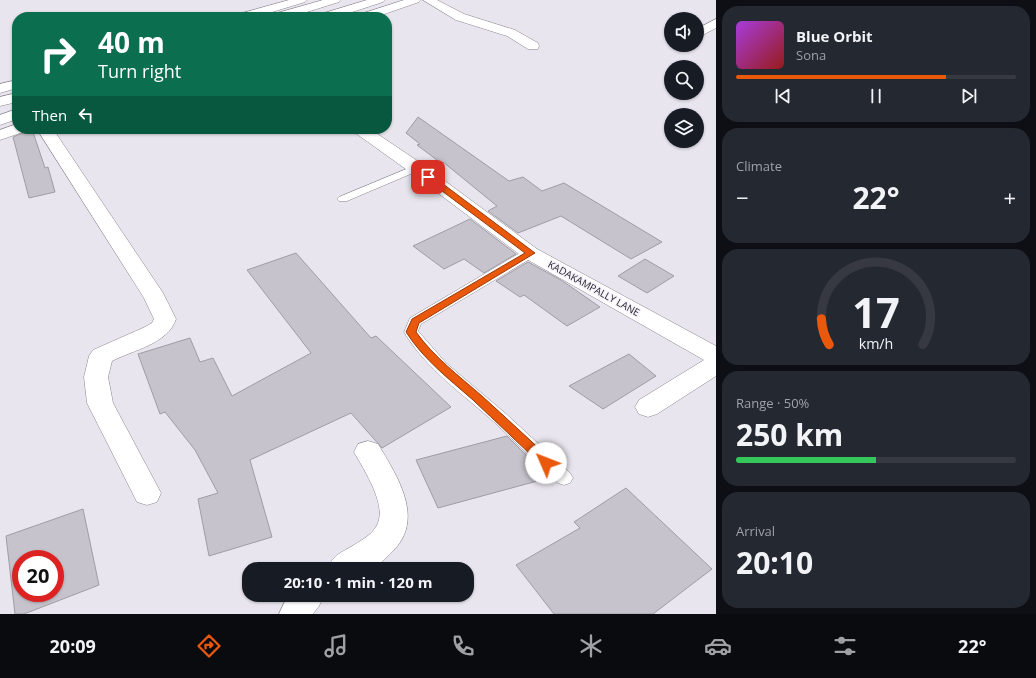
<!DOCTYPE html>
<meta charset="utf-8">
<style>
body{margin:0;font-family:"Open Sans",sans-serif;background:#242831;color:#f1f3f6;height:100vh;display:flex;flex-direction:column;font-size:15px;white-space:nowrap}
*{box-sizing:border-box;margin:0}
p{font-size:13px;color:#9ea1a6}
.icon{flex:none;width:22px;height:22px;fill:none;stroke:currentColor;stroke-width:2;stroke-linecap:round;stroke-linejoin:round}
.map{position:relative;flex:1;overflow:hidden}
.side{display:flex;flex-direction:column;gap:6px;padding:6px;background:#0d0f14;width:320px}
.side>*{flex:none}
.hud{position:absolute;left:12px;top:12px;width:380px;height:122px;border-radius:16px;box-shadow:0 1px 3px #0004;background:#0b6e4f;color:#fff;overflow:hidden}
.tools{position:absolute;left:664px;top:12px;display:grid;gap:8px}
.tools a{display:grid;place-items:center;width:40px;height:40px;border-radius:50%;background:#171b24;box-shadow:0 1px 3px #0004;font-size:20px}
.speed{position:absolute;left:12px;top:550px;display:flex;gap:8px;font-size:20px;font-weight:700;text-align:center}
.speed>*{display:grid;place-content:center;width:52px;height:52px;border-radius:50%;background:#171b24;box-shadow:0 1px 3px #0004;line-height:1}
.speed .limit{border:6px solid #d22;background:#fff;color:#111}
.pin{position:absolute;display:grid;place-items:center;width:34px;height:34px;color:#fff;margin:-17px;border-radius:8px;box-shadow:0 2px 6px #0006}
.me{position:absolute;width:44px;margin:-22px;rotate:314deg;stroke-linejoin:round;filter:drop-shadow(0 0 3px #0008)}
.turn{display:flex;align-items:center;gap:14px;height:84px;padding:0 20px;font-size:18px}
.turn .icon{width:52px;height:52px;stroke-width:2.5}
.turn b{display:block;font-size:28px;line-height:34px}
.then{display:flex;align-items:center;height:38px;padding:0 20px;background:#0003;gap:8px;font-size:15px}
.big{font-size:30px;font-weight:700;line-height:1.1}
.side .widget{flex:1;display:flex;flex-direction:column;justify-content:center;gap:6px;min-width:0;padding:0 14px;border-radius:16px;background:#242831}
.side .dial{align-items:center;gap:0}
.dial svg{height:104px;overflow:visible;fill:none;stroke:#363941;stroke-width:7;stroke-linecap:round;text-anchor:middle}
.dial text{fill:#f1f3f6;stroke:none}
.song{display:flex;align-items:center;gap:12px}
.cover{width:48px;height:48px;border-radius:6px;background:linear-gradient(135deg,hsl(280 70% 55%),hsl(0 70% 35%))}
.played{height:4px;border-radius:2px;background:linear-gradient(90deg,#ea580c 75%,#363941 75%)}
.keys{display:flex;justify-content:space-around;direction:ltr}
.heat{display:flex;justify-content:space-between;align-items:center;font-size:22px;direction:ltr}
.charge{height:6px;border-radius:3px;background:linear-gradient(90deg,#34c759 50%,#363941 0)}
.trip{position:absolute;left:242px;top:562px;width:232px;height:40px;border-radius:16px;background:#171b24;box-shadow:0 1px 3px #0004;font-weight:700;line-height:40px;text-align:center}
.dock{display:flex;height:64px;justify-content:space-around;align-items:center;background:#090b0e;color:#9ea1a6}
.dock .icon{width:28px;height:28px}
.dock .selected{color:#ea580c}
.dock b{font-size:18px;color:#f1f3f6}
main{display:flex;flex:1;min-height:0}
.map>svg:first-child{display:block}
.building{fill:#c7c3cc;stroke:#9f9ca5;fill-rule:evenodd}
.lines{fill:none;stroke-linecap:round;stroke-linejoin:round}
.service-casing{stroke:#88858d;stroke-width:1}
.minor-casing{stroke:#88858d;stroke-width:1}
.tertiary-casing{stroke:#88858d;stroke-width:1}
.trunk-casing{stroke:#88858d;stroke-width:1}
.service{fill:#fff;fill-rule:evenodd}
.minor{fill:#fff;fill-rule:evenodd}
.tertiary{fill:#fff;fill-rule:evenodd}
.trunk{fill:#fff;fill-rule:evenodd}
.route{fill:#ea580c;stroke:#983908}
.labels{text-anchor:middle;stroke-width:3;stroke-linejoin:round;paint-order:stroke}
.street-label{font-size:10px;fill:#2b292d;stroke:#f6f2fc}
</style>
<main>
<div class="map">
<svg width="716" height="614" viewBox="0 0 716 614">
<rect width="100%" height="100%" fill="#e9e5ee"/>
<!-- building -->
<g class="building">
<path d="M418 117 509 181 523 177 542 191 564 183 662 242 631 259 561 216 518 233 488 211 497 206 443 162 441 163 417 145 420 144 406 133Z"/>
<path d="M26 129H32L45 168 48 167 55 192 29 198 13 137 23 133Z"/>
<path d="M470 219 516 254 484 273 464 259 444 269 413 246Z"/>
<path d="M296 253 371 338 376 336 451 407 382 448 351 413 250 460 272 537 209 556 198 499 218 493 195 450 165 412 160 414 138 354 190 338 200 362 213 358 232 396 311 353 247 270Z"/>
<path d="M645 259 674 276 647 293 618 276Z"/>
<path d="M528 262 561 280 600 307 567 326 524 295 520 297 496 281Z"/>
<path d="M629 354 656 376 603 409 569 386Z"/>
<path d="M507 436 526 455 541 480 438 508 416 460Z"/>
<path d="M626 488 712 569 653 614H554L516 565 580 528 574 522Z"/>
<path d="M83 509 99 585 24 614H15L6 536ZM21 559H55V593H21Z"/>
</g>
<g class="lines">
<!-- service casing -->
<g class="service-casing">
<g id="service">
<path d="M416 165 420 166 421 168 420 170 347 201H339L337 199 339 197Z"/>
<path d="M530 249 535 250 536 253 535 256 421 324 418 331 446 363 505 413 570 473 573 478 570 483 564 485 558 483C536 463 516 442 494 422 463 394 426 369 404 332L410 318 525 250Z"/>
</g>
</g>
<!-- minor casing -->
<g class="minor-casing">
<g id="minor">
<path d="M423 0H437L464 14 515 30 538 43 539 46 538 49H528L507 36 456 20Z"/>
<path d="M716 19V28L697 38V29Z"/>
<path d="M37 129H53L163 293 176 319C168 344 133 350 112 361L108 377 113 403 161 493 157 502 147 505 137 502 87 403 84 377 89 356 93 350 145 327 152 323 154 319 144 298Z"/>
<path d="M352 129H370L422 164 537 249 716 346V376L657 414 648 417 639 414 635 407 639 400 704 360 523 257 410 172 354 132Z"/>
<path d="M368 441 378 444C397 476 426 519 392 552 386 558 378 566 370 569 362 571 337 569 327 569 334 554 341 553 354 545 362 540 371 535 376 527 389 507 364 470 354 452L358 444Z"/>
<path d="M288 595H324L319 606 313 614H279Z"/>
</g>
</g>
<!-- tertiary casing -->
<g class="tertiary-casing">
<g id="tertiary">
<path d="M289 0H307L305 2 256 17H237L239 14Z"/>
<path d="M404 0H421L419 2 376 17H359L361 14Z"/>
<path d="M17 80V88L0 93V84Z"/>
<path d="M17 124V129H25L23 132 0 140V130Z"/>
</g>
</g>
<!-- trunk casing -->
<g class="trunk-casing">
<g id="trunk">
<path d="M323 0H341L339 2 291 17H272L274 14Z"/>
<path d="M367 0H385L383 2 337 17H319L321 14Z"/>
<path d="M17 93V102L0 106V97Z"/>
<path d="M17 109V119L0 125V115Z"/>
</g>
</g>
<!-- service -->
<use href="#service" class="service"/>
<!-- minor -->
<use href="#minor" class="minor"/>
<!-- tertiary -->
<use href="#tertiary" class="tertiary"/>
<!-- trunk -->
<use href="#trunk" class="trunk"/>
</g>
<!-- route -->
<path class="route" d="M426 175H431L535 253 419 323 416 332C434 357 459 376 482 396 505 417 528 438 550 459L552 463 550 466 546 467 542 466C519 443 496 422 473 400 449 379 423 359 406 332L412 319 525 253 426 179Z"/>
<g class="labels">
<!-- street labels -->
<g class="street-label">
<text transform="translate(594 288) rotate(29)" y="4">KADAKAMPALLY LANE</text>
</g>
</g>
</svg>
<div class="tools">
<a><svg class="icon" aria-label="sound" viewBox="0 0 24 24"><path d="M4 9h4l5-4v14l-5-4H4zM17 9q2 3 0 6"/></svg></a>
<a><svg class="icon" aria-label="search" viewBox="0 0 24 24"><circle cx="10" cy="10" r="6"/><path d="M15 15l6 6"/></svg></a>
<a><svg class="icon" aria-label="layers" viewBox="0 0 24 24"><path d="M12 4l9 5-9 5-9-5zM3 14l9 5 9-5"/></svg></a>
</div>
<div class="speed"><div class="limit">20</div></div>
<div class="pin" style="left:428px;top:177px;background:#d93025"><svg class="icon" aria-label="arrive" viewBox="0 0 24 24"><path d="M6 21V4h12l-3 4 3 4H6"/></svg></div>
<svg class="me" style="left:546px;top:463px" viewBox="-20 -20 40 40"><circle r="19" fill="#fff"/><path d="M0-13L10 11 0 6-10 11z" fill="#ea580c"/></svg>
<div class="trip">20:10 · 1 min · 120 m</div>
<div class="hud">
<div class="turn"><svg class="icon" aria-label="right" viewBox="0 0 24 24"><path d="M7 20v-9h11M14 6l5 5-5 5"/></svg><div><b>40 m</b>Turn right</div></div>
<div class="then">Then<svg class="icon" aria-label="left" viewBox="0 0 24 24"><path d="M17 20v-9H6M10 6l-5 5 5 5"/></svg></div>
</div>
</div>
<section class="side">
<div class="widget">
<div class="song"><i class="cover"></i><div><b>Blue Orbit</b><p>Sona</p></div></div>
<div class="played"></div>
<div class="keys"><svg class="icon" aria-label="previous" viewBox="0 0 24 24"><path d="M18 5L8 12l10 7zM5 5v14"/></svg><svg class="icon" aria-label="pause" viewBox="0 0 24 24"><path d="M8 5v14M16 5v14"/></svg><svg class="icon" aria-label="next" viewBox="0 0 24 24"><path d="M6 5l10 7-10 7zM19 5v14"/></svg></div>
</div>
<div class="widget"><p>Climate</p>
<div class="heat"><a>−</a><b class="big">22°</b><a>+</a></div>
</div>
<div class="widget dial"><svg viewBox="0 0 100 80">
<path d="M14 69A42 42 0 1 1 86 69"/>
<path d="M14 69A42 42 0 0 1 8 49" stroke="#ea580c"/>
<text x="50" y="56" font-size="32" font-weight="700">17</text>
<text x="50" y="72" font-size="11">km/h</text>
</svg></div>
<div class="widget"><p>Range · 50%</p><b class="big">250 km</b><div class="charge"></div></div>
<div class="widget"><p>Arrival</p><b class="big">20:10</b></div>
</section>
</main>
<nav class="dock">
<b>20:09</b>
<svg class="icon selected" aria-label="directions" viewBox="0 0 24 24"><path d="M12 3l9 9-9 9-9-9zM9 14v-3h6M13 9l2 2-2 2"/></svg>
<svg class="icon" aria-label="music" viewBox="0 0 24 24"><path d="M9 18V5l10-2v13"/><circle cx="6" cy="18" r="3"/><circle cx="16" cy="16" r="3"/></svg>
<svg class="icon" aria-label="phone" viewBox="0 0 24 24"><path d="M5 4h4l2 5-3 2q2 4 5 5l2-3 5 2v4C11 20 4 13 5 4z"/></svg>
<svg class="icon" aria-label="climate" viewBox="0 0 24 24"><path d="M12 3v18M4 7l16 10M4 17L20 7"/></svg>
<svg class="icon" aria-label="car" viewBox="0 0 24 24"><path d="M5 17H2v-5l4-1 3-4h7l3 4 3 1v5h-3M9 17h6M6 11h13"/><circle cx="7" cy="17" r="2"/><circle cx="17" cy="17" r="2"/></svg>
<svg class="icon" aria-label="filters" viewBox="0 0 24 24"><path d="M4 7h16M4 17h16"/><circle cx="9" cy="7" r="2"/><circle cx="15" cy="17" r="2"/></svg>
<b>22°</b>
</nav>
